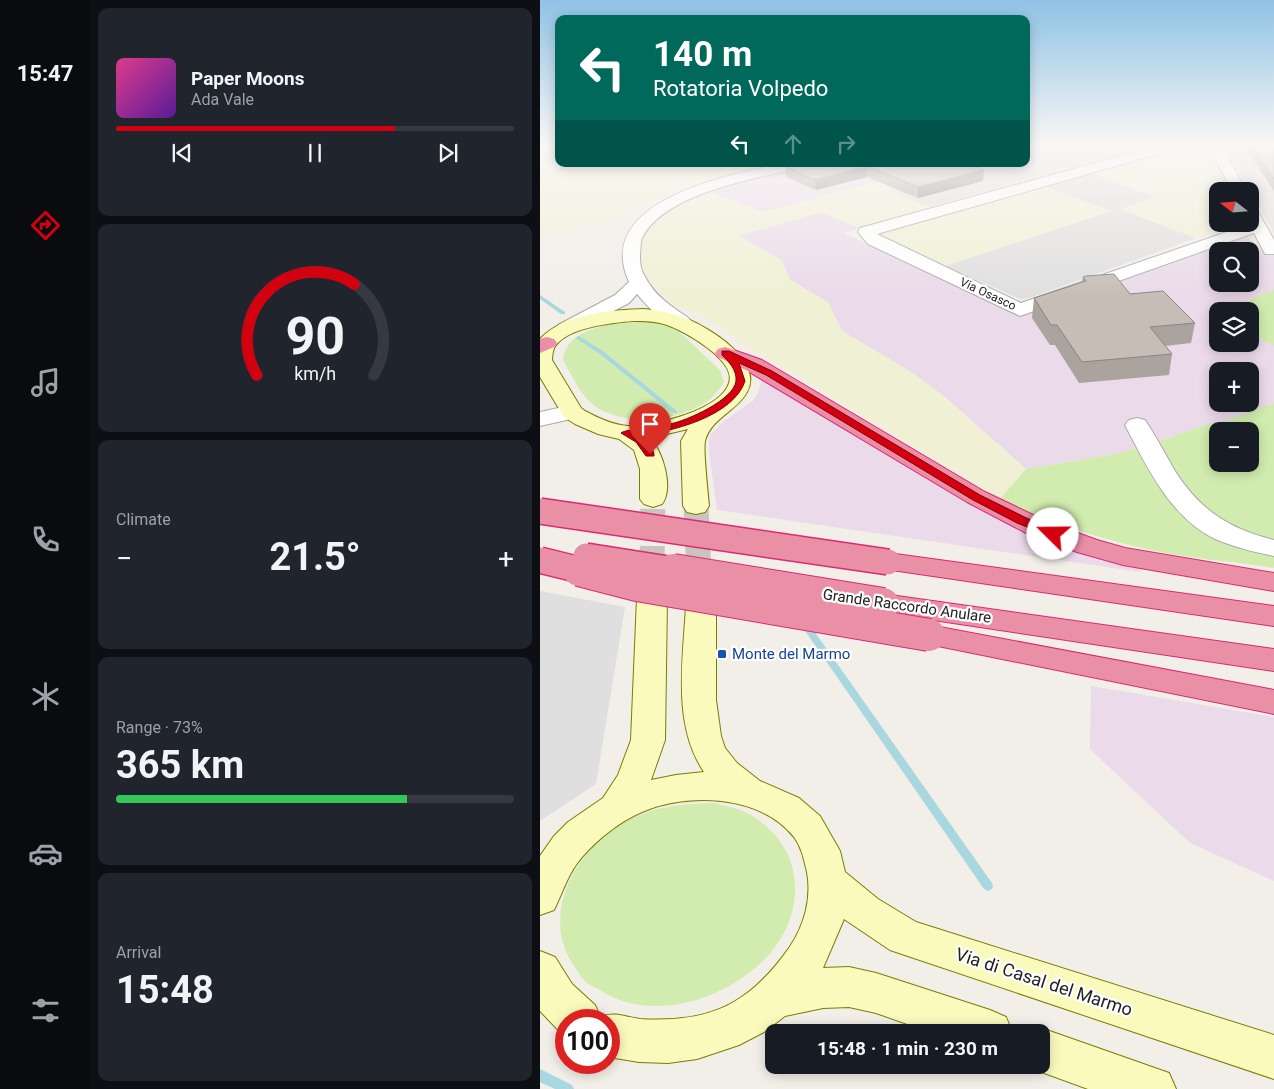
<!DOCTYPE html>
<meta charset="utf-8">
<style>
body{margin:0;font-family:Roboto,sans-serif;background:#20242c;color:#f1f3f6;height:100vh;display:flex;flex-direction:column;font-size:19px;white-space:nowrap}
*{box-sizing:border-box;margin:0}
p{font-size:16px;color:#9ea1a6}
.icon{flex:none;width:28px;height:28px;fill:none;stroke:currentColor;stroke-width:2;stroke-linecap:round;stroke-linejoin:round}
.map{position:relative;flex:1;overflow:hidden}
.drawer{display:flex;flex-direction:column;gap:8px;padding:8px;background:#0d0f14;width:450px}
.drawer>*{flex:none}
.top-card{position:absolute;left:15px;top:15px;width:475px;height:152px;border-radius:10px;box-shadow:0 2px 12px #0003;background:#00695c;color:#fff;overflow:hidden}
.needle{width:32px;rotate:287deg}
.controls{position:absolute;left:669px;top:182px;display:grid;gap:10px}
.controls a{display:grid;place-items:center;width:50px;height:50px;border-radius:10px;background:#171b24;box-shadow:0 2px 12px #0003;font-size:25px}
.speed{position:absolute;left:15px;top:1009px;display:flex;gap:10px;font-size:25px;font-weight:700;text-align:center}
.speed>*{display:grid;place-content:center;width:65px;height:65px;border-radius:50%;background:#171b24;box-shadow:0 2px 12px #0003;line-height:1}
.speed .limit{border:8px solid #d22;background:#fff;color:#111}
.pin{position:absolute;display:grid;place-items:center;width:42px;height:42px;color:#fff;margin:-51px -21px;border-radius:50% 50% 50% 0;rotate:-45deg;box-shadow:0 0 5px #0007}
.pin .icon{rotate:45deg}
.me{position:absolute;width:55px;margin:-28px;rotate:292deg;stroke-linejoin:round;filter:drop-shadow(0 0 4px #0008)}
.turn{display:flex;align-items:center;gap:18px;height:105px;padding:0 15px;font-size:22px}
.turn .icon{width:65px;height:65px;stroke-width:2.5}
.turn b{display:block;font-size:35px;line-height:42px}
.lanes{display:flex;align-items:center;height:48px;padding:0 15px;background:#0003;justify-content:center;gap:25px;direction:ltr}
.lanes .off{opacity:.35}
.big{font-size:38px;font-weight:700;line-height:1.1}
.drawer .card{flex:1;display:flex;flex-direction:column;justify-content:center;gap:8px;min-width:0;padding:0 18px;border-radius:10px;background:#20242c}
.drawer .dial{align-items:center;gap:0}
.dial svg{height:130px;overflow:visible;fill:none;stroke:#363941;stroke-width:7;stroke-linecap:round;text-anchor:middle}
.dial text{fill:#f1f3f6;stroke:none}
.song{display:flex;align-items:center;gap:15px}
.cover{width:60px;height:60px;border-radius:8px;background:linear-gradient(135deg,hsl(330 70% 55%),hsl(270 70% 35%))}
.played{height:5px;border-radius:2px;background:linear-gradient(90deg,#d3000f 70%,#363941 70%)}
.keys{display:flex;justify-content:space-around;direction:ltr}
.heat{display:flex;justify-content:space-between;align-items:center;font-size:28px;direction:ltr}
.charge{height:8px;border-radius:4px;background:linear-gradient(90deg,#34c759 73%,#363941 0)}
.trip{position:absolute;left:225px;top:1024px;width:285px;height:50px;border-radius:10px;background:#171b24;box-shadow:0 2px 12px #0003;font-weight:700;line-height:50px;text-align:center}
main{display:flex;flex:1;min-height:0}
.tabs{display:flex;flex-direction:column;width:90px;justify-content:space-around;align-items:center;background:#090b0e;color:#9ea1a6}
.tabs .icon{width:35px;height:35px}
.tabs .current{color:#d3000f}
.tabs b{font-size:22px;color:#f1f3f6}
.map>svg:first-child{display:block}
.residential{fill:#e0dfdf}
.industrial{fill:#ebdae9;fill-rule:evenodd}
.farmland{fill:#f0f0d4}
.grass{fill:#d1ecae;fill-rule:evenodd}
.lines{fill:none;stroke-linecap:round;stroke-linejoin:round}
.stream{fill:#a9d7e0;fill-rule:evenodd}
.secondary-tunnel-far1{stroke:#c8c5c0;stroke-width:25;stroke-dasharray:25 12;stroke-linecap:butt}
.secondary-tunnel{stroke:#c8c5c0;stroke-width:32;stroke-dasharray:32 16;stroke-linecap:butt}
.minor-casing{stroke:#a9a9a9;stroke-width:2}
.tertiary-casing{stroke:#a9a9a9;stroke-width:2}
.secondary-casing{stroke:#7a7e03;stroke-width:2}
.motorway-casing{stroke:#df2773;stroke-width:2}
.minor{fill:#fff;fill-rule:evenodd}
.tertiary{fill:#fff;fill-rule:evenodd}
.secondary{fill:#fbfabd;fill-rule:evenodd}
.motorway{fill:#e990a7;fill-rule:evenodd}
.motorway-bridge-far1-casing{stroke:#df2773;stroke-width:28;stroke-linecap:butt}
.motorway-bridge-casing{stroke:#df2773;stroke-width:34;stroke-linecap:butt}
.motorway-bridge-far1{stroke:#e990a7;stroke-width:25}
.motorway-bridge{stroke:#e990a7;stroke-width:32}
.wall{fill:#aba39d}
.shaded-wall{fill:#8b8480}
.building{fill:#c7bdb7;stroke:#8b8480}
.route{fill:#d3000f;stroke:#89000a}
.transit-dot{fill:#1a4fb4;stroke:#fff;stroke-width:2}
.labels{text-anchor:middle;stroke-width:4.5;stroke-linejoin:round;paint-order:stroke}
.far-street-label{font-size:12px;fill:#222;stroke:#fff}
.street-label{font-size:15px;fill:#222;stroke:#fff}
.transit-label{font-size:15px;fill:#164399;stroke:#fff;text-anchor:start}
.near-street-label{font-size:18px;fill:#222;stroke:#fff}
</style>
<main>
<nav class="tabs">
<b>15:47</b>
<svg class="icon current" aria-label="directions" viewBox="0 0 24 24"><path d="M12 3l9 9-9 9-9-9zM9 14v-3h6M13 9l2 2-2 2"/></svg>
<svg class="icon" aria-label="music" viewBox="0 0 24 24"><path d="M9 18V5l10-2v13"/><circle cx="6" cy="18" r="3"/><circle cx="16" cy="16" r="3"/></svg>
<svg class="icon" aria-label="phone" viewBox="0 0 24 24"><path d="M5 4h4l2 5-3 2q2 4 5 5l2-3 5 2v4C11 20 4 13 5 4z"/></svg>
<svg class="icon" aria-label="climate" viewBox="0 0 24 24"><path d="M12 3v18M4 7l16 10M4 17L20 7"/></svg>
<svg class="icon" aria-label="car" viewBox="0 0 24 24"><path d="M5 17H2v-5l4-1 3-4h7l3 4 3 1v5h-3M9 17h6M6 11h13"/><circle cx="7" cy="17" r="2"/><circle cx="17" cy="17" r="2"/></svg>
<svg class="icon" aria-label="filters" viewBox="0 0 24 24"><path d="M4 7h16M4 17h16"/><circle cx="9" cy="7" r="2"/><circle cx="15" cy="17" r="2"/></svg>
</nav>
<section class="drawer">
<div class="card">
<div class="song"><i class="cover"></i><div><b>Paper Moons</b><p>Ada Vale</p></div></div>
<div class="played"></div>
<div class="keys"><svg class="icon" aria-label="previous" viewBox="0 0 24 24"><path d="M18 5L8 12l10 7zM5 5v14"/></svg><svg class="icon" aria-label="pause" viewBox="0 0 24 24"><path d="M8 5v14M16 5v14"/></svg><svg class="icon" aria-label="next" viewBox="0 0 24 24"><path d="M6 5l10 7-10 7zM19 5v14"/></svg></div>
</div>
<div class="card dial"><svg viewBox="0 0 100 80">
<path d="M14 69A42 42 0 1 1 86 69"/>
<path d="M14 69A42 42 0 0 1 74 13" stroke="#d3000f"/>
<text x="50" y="56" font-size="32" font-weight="700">90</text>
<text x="50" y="72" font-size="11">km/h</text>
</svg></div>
<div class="card"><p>Climate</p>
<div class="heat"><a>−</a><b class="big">21.5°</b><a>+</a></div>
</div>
<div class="card"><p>Range · 73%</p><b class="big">365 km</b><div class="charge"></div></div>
<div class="card"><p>Arrival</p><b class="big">15:48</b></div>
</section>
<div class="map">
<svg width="734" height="1089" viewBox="0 0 734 1089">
<rect width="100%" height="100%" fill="#f2eee8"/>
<!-- residential -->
<g class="residential">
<path d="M535 144H601L608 146 389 207 345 191 413 172 421 164H486V148L502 153Z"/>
<path d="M684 144H734V234L723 213Z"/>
<path d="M549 173 616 197 582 210 656 238 489 298 480 299 405 266 571 211 502 186Z"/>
<path d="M0 591 85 607 56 784 0 821Z"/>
</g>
<!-- industrial -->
<g class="industrial">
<path d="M488 144H536L502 153 486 148Z"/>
<path d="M274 164H405L223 212 167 191Z"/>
<path d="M281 212 319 228 304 233 479 316 707 235 717 251 734 252V290L683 311H678L676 315 677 316 678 344H710V333L734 346V403L677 425 670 423 626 439 576 454 486 469 405 397 371 372 302 331 288 302 250 280 242 260 198 236ZM678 251H710V284H678ZM678 371H710V404H678Z"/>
<path d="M222 378 397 485 484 533 554 558 600 569 601 572 177 510 169 451 170 435 184 421 213 401 218 393Z"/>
<path d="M551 686 734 717V881L650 843 550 749Z"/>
</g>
<!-- farmland -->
<g class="farmland">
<path d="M0 144H19V164H232L168 180 54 223 0 234Z"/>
<path d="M647 144H657L665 146 689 191H678V224H696L656 238 581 209 615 197 549 173Z"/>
<path d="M405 164 413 172 346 190 389 207 319 228 281 212 199 236 242 260 250 280 288 302 302 331 371 372 405 397 486 469 460 499 201 342 164 315 131 305 101 268 95 252 107 225 141 202 166 191 223 212Z"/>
<path d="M502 186 572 211 405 266 342 240 339 236 342 233Z"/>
</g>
<!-- grass -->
<g class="grass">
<path d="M734 290V346L710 333V311H683Z"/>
<path d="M83 322 110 323 127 326 137 330 180 370 184 382C178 391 172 399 163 404 134 422 77 427 50 402 40 393 30 372 23 360 26 332 59 326 83 322Z"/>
<path d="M734 403V568C700 562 665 560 631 554 573 544 514 524 460 499L486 469 576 454 626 439 670 423 677 424ZM678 431H710V464H678Z"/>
<path d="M174 803C185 806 197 808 207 813 261 842 270 903 232 951 195 996 118 1024 65 993 59 989 51 986 45 981 41 977 38 971 34 966 2 920 30 858 74 829 107 807 135 804 174 803Z"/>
</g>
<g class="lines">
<!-- stream -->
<g class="stream">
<path d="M0 295 25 312V314H21L0 299Z"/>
<path d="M39 336 64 352 137 411V413H133L60 354 37 339 36 338Z"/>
<path d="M264 620 267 621 452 883 453 886 452 889 448 891 444 889 261 625 260 623 261 621Z"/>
<path d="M0 1069 32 1085 34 1089H15L0 1082Z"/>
</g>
<!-- secondary-tunnel-far1 -->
<g class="secondary-tunnel-far1">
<path d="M156 506 159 571"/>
<path d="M112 571 113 499"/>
</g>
<!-- secondary-tunnel -->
<g class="secondary-tunnel">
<path d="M159 570 160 595"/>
<path d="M112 590V570"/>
</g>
<!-- minor casing -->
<g class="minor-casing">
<g id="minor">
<path d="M624 144H645L643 147 337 234 481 303 710 224V206L716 208 734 240V254H725L714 233 480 316 328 244 318 232 320 228Z"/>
<path d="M667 144H681L706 191H692Z"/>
<path d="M32 405 40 407 43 412 40 417 0 426V412Z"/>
<path d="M597 418 605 420C616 436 625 454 635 471 660 510 689 529 734 540V556C714 552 694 547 675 539 630 517 607 467 585 425L589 420Z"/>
</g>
</g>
<!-- tertiary casing -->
<g class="tertiary-casing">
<path id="tertiary" d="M241 164H267L265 167C219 178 125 192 102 238 100 243 101 248 100 253 100 261 100 268 104 275 111 289 121 299 134 308 140 313 148 316 152 322L149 326C129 331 109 308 97 294L89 303 32 333 25 335 18 333 15 329 18 325 75 295 89 282C52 201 188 175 241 164Z"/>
</g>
<!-- secondary casing -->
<g class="secondary-casing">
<g id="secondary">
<path d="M104 309C118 310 132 313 145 318 170 328 224 361 207 392 197 411 171 418 165 441 163 452 168 492 169 506L165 512 156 514 147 512 143 506 141 441 148 429 110 438C123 452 134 488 122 504L113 507 104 504 100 499V469L94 450 79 439 58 434 35 424 24 417 0 377V339C24 313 71 310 104 309ZM93 321C104 321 116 321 127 325 144 331 197 360 189 383 181 410 113 427 88 426 73 425 58 418 45 411L41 408 12 360C12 356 13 351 14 348 26 327 72 323 93 321Z"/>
<path d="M112 589 122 591 127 598 125 740 111 780 136 775 164 772C132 725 143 660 146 606L151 599 161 596 171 599 176 606V700L181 736 185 748 197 763 220 781 259 798 280 816 300 851 305 872 338 899 376 922 734 1035V1079L350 950 304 919 283 968 309 967 336 973 450 1010 466 1017 472 1032H390L336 1013 309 1007 283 1008 245 1016 224 1032 199 1045 157 1059 128 1063 99 1062 69 1057V1020H26V1036L23 1035 0 1011V951L15 957 32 984 55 1005 60 1017C74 1011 86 1017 100 1019 131 1021 165 1018 192 1003 216 990 234 969 249 948 264 926 272 899 267 872 264 860 262 848 254 837 220 795 149 792 102 812 79 822 59 838 42 857 28 873 23 892 14 910L0 915V856L14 836 28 822 63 798 78 775 91 740 97 598 102 591Z"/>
<path d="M501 1028 629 1073 636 1089H548L485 1066 501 1065V1032H490Z"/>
</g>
</g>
<!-- motorway casing -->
<g class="motorway-casing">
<g id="motorway">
<path d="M7 337 14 339 17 343 14 347 0 353V339Z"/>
<path d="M185 347 222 360 445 492 508 522 557 540 585 548 734 573V591L583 565 537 552 488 534 427 502 206 370 178 357 175 353 178 349Z"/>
<path d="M348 553 734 606V626L338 568 334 562 338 556Z"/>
<path d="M343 594 734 649V671L333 611 328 604 333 597Z"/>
<path d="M389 625 734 690V714L378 642 374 635 378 628Z"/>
</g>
</g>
<!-- minor -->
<use href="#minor" class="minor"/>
<!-- tertiary -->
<use href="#tertiary" class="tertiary"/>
<!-- secondary -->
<use href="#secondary" class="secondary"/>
<!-- motorway -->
<use href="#motorway" class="motorway"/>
<!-- motorway-bridge-far1 casing -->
<g class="motorway-bridge-far1-casing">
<g id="motorway-bridge-far1">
<path d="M0 511 348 562"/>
<path d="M46 556 141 571"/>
<path d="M0 560 44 571"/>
</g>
</g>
<!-- motorway-bridge casing -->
<g class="motorway-bridge-casing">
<g id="motorway-bridge">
<path d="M39 570 97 585 389 635"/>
<path d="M133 570 343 604"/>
</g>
</g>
<!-- motorway-bridge-far1 -->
<use href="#motorway-bridge-far1" class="motorway-bridge-far1"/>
<!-- motorway-bridge -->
<use href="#motorway-bridge" class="motorway-bridge"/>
</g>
<!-- wall -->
<g class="wall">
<path d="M703 144H734V191Z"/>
<path d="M259 164 444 170 443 181 378 198 327 177 276 190 246 177V167Z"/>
<path d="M543 277 590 294 655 323 651 343 625 346 632 354 629 375 539 383 515 345H510L492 318 494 298 542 282Z"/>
</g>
<!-- shaded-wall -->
<g class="shaded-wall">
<path d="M327 166V177L276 190 275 180Z"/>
<path d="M444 170 443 181 378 198V187Z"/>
</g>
<!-- building -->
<g class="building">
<path d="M710 144H734V179Z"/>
<path d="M259 164H428L444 170 378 187 327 166 275 180 246 167Z"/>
<path d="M574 274 590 294 623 291 655 323 610 327 632 354 542 362 517 325H511L494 298 546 281 543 277 546 276Z"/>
</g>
<!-- sky -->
<linearGradient id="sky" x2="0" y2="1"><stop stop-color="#8fc2e5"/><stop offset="0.49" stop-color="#f9f7f5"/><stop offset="1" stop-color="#f9f7f5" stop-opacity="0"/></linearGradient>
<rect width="734" height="296" fill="url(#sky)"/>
<!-- route -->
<path class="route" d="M182 351H189L232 371 440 495 519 534 513 537 509 536 477 523 433 500 226 375 199 363 205 381C194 416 130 433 97 435 104 439 115 449 114 456H106L96 442 81 433C86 429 120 426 130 424 146 421 194 400 196 381 197 370 189 362 182 355Z"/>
<!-- markers -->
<rect class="transit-dot" x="177" y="649" width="10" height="10" rx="2.5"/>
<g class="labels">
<!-- far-street labels -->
<g class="far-street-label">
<text transform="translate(448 294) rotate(25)" y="4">Via Osasco</text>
</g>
<!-- street labels -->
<g class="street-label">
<text transform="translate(367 606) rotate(8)" y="5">Grande Raccordo Anulare</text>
</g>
<!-- transit labels -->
<g class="transit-label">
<text x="192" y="659">Monte del Marmo</text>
</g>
<!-- near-street labels -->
<g class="near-street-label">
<text transform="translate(504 982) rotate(18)" y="6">Via di Casal del Marmo</text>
</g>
</g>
</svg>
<div class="controls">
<a><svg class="needle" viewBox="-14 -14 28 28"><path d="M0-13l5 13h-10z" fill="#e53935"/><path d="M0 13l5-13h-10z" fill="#9ea1a6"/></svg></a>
<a><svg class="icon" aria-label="search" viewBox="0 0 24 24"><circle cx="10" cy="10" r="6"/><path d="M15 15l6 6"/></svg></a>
<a><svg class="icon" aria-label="layers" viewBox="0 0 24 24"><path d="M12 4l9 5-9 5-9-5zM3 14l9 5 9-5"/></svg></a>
<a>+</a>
<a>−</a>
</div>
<div class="speed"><div class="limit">100</div></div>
<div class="pin" style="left:110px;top:454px;background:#d93025"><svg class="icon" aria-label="arrive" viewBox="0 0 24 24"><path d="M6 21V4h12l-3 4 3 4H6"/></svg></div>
<svg class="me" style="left:513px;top:534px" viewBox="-20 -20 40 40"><circle r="19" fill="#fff"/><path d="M0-13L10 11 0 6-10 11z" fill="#d3000f"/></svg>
<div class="trip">15:48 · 1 min · 230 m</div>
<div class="top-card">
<div class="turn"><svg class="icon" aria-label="left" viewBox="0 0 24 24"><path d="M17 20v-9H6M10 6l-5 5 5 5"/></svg><div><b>140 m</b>Rotatoria Volpedo</div></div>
<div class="lanes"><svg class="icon" aria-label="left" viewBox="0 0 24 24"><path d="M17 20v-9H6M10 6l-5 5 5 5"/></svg><svg class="icon off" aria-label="ahead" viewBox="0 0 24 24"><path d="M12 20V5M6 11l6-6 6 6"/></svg><svg class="icon off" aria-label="right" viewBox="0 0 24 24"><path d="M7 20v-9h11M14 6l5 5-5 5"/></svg></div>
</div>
</div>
</main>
